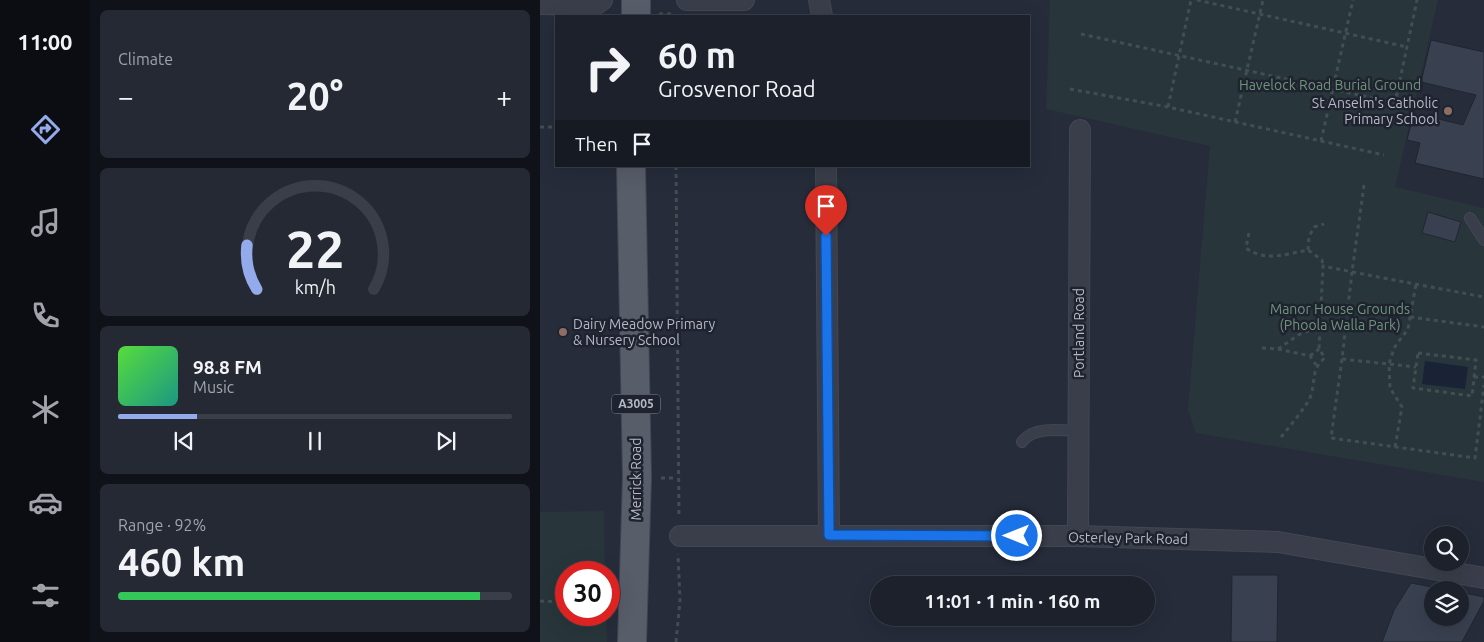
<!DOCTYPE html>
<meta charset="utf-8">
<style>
body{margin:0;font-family:Ubuntu,sans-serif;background:#252934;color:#f1f3f6;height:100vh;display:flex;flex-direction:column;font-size:19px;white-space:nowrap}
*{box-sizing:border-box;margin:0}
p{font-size:16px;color:#a0a3a9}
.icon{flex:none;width:28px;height:28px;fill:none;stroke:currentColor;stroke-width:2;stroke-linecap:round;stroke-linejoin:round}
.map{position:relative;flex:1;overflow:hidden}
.side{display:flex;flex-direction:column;gap:10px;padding:10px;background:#0f1218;width:450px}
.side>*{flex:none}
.hud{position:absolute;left:15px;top:15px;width:475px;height:152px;border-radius:0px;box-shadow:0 5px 20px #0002,0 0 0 1px #3a3e48;background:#1c212c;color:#f1f3f6;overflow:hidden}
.controls{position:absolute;left:884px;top:526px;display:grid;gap:10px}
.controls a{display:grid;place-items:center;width:45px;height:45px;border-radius:50%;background:#1c212c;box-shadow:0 5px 20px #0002,0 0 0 1px #3a3e48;font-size:25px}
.speed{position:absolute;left:15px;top:561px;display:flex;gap:10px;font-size:25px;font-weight:700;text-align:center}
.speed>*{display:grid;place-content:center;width:65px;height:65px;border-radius:50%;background:#1c212c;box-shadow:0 5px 20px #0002,0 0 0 1px #3a3e48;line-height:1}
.speed .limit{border:8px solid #d22;background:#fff;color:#111}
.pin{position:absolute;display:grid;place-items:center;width:42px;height:42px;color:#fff;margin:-51px -21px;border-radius:50% 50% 50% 0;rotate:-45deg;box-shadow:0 0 5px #0007}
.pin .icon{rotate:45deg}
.me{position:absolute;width:55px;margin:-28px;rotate:270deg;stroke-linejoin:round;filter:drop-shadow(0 0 4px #0008)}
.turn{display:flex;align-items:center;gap:18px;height:105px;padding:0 20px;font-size:22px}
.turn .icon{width:65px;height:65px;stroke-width:2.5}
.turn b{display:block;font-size:35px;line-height:42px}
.then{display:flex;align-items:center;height:48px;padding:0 20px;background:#0003;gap:10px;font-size:19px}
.big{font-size:38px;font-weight:600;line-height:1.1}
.side .tile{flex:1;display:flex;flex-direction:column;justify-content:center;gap:8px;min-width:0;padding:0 18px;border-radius:8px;background:#252934}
.side .dial{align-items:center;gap:0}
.dial svg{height:130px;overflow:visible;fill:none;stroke:#3a3e48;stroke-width:7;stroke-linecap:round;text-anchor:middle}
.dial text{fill:#f1f3f6;stroke:none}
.song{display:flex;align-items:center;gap:15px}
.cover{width:60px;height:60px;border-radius:8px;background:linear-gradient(135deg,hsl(110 70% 55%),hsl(170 70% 35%))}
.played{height:5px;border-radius:2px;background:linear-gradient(90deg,#94abeb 20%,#3a3e48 20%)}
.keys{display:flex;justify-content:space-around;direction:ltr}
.heat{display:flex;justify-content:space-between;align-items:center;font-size:28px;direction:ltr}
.charge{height:8px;border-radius:4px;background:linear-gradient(90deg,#34c759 92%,#3a3e48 0)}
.trip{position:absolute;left:330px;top:576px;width:285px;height:50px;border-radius:25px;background:#1c212c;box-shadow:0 5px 20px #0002,0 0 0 1px #3a3e48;font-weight:600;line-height:50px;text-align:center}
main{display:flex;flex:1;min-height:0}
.menu{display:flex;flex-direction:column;width:90px;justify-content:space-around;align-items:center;background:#0b0d12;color:#a0a3a9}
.menu .icon{width:35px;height:35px}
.menu .selected{color:#94abeb}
.menu b{font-size:22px;color:#f1f3f6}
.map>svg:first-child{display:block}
.green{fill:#28363b}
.water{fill:#1a2236}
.building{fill:#394050;stroke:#212531}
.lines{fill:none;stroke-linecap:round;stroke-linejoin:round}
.service-casing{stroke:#434753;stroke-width:12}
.minor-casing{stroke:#434753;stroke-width:22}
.primary-casing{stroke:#434753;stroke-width:30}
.path{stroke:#414f53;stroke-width:3;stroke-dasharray:4 4;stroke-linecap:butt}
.service{stroke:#3a3e4a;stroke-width:10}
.minor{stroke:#3a3e4a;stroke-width:20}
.primary{stroke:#585d6a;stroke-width:28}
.route-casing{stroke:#114b97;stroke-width:12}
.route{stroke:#1a73e8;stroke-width:9}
.education-dot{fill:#8d6e63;stroke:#1f232f;stroke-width:2}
.labels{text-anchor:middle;stroke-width:5;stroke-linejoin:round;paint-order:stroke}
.shield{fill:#1f232f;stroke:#888c99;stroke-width:1}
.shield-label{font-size:12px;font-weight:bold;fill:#b5b9c6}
.park-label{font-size:14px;fill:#6f947c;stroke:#1f232f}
.poi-label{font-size:14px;fill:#b5b9c6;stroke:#1f232f;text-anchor:end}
.street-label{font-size:14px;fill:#b5b9c6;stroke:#1f232f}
</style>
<main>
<nav class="menu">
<b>11:00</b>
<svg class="icon selected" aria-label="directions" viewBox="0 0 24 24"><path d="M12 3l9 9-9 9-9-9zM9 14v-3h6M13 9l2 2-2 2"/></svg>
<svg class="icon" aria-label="music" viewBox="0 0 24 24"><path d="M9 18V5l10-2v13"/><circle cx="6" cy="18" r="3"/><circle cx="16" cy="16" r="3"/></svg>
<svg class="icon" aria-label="phone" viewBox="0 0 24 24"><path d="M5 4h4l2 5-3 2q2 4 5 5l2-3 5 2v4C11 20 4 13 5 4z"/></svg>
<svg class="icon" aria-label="climate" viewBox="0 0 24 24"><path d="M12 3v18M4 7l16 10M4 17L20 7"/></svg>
<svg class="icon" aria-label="car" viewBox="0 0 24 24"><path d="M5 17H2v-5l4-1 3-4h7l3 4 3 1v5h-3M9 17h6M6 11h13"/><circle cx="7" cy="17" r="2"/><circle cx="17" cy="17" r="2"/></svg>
<svg class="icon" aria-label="filters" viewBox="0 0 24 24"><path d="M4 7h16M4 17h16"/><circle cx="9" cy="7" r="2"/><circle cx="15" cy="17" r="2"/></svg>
</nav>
<section class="side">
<div class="tile"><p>Climate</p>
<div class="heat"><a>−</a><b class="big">20°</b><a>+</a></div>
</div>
<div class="tile dial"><svg viewBox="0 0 100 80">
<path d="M14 69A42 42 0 1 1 86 69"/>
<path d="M14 69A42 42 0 0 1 8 42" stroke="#94abeb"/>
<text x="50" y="56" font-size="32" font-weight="700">22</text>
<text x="50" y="72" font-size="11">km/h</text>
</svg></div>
<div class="tile">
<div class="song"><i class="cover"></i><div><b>98.8 FM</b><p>Music</p></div></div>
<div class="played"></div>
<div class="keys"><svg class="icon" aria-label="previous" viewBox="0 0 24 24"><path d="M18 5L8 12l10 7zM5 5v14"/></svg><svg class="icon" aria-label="pause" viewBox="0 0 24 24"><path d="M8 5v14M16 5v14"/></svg><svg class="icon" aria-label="next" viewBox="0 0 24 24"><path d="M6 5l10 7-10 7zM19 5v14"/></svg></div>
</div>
<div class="tile"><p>Range · 92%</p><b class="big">460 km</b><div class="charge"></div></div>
</section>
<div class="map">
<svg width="944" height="642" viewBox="0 0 944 642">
<rect width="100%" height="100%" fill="#262c3a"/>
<!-- green -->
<g class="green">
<path d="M510 0H898L855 187 944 208V482L656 433 648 410 670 146 506 109Z"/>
<path d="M64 511 65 572H26V615H66L67 642H0V512Z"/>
</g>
<!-- water -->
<path class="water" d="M885 361 928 367 925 389 882 384Z"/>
<!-- building -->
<g class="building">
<path d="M891 40 944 52V179L875 163 880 143 867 140 874 113 923 125 936 95 881 82Z"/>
<path d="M888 212 921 222 915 242 882 233Z"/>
<path d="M692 575H738L737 642H691Z"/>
<path d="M871 583 909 590H892V618H920V592L944 597V601L922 642H842L854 610Z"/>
</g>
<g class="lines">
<!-- service casing -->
<g class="service-casing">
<g id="service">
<path d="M930 218 944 240"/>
<path d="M482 442C493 426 521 430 538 431"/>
</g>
</g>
<!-- minor casing -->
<g class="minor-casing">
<g id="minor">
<path d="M147 0H204"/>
<path d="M279 0 282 16"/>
<path d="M0 4 55 5 62 0"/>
<path d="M286 166 289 535"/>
<path d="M140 536H538L738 542 944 578"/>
<path d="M538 536 540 130"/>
</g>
</g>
<!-- primary casing -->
<g class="primary-casing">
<g id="primary">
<path d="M96 0V16"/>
<path d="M91 166 97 477 92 642"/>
</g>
</g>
<!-- path -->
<g class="path">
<path d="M657 0 867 47"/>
<path d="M119 14H133"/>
<path d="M541 34 855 103 877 0"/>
<path d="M530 89 628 107 844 155"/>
<path d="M628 107 651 0"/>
<path d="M695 122 723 0"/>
<path d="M0 127H16"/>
<path d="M781 141 813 0"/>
<path d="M136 166 139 518"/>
<path d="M824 185 812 272 944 297"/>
<path d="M709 233 706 248C724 262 747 254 768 250L782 260 783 266"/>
<path d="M768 250 769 237 774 227 784 224"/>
<path d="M870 317 944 327"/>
<path d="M722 348 738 349 760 334 779 327"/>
<path d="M738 349 770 356 776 365"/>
<path d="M878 353 936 360 932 396 873 388Z"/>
<path d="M770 356 779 349"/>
<path d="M802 359 791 438 935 458 944 385"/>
<path d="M934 377H944"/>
<path d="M741 437C751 425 761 413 769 400 777 384 769 370 785 358L779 349 783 266 812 272 802 359 876 367"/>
<path d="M855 447 862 407 850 388 849 364 854 348 868 329 876 284"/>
<path d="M121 478H137"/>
<path d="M0 601 26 602"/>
<path d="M136 642 140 601 138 554"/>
</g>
<!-- service -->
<use href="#service" class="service"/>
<!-- minor -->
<use href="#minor" class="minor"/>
<!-- primary -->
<use href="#primary" class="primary"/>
</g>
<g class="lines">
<!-- route casing -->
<g class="route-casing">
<path id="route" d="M286 236 289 535 477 536"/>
</g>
<!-- route -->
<use href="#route" class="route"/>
</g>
<!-- markers -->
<g class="education-dot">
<circle cx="908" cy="111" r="5"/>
<circle cx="23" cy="332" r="5"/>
</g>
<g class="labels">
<!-- shield labels -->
<rect class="shield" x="72" y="394.5" width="48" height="19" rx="4"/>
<g class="shield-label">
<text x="96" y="408">A3005</text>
</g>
<!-- park labels -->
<g class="park-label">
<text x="790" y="90">Havelock Road Burial Ground</text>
<text x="800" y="314">Manor House Grounds<tspan x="800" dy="16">(Phoola Walla Park)</tspan></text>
</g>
<!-- poi labels -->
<g class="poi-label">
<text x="898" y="108">St Anselm's Catholic<tspan x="898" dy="16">Primary School</tspan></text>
<text x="33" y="329" text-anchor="start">Dairy Meadow Primary<tspan x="33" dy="16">&amp; Nursery School</tspan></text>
</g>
<!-- street labels -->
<g class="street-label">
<text transform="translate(539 333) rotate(-90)" y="5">Portland Road</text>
<text transform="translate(96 479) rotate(-90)" y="5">Merrick Road</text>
<text transform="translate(588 538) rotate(1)" y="5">Osterley Park Road</text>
</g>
</g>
</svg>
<div class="controls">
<a><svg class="icon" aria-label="search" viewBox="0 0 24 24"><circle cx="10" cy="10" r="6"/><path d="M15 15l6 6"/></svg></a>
<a><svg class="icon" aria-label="layers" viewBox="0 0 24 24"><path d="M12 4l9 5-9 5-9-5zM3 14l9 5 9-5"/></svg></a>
</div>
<div class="speed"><div class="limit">30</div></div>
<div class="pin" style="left:286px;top:236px;background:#d93025"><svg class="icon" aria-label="arrive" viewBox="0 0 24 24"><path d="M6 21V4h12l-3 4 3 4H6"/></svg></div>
<svg class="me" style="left:477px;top:536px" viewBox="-20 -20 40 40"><circle r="17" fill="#1a73e8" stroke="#fff" stroke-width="3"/><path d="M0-11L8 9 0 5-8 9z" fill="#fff"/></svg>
<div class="trip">11:01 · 1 min · 160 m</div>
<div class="hud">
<div class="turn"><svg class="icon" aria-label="right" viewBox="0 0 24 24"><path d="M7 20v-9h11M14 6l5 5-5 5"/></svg><div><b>60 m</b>Grosvenor Road</div></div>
<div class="then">Then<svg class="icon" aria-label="arrive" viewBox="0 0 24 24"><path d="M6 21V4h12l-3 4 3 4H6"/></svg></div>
</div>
</div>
</main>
